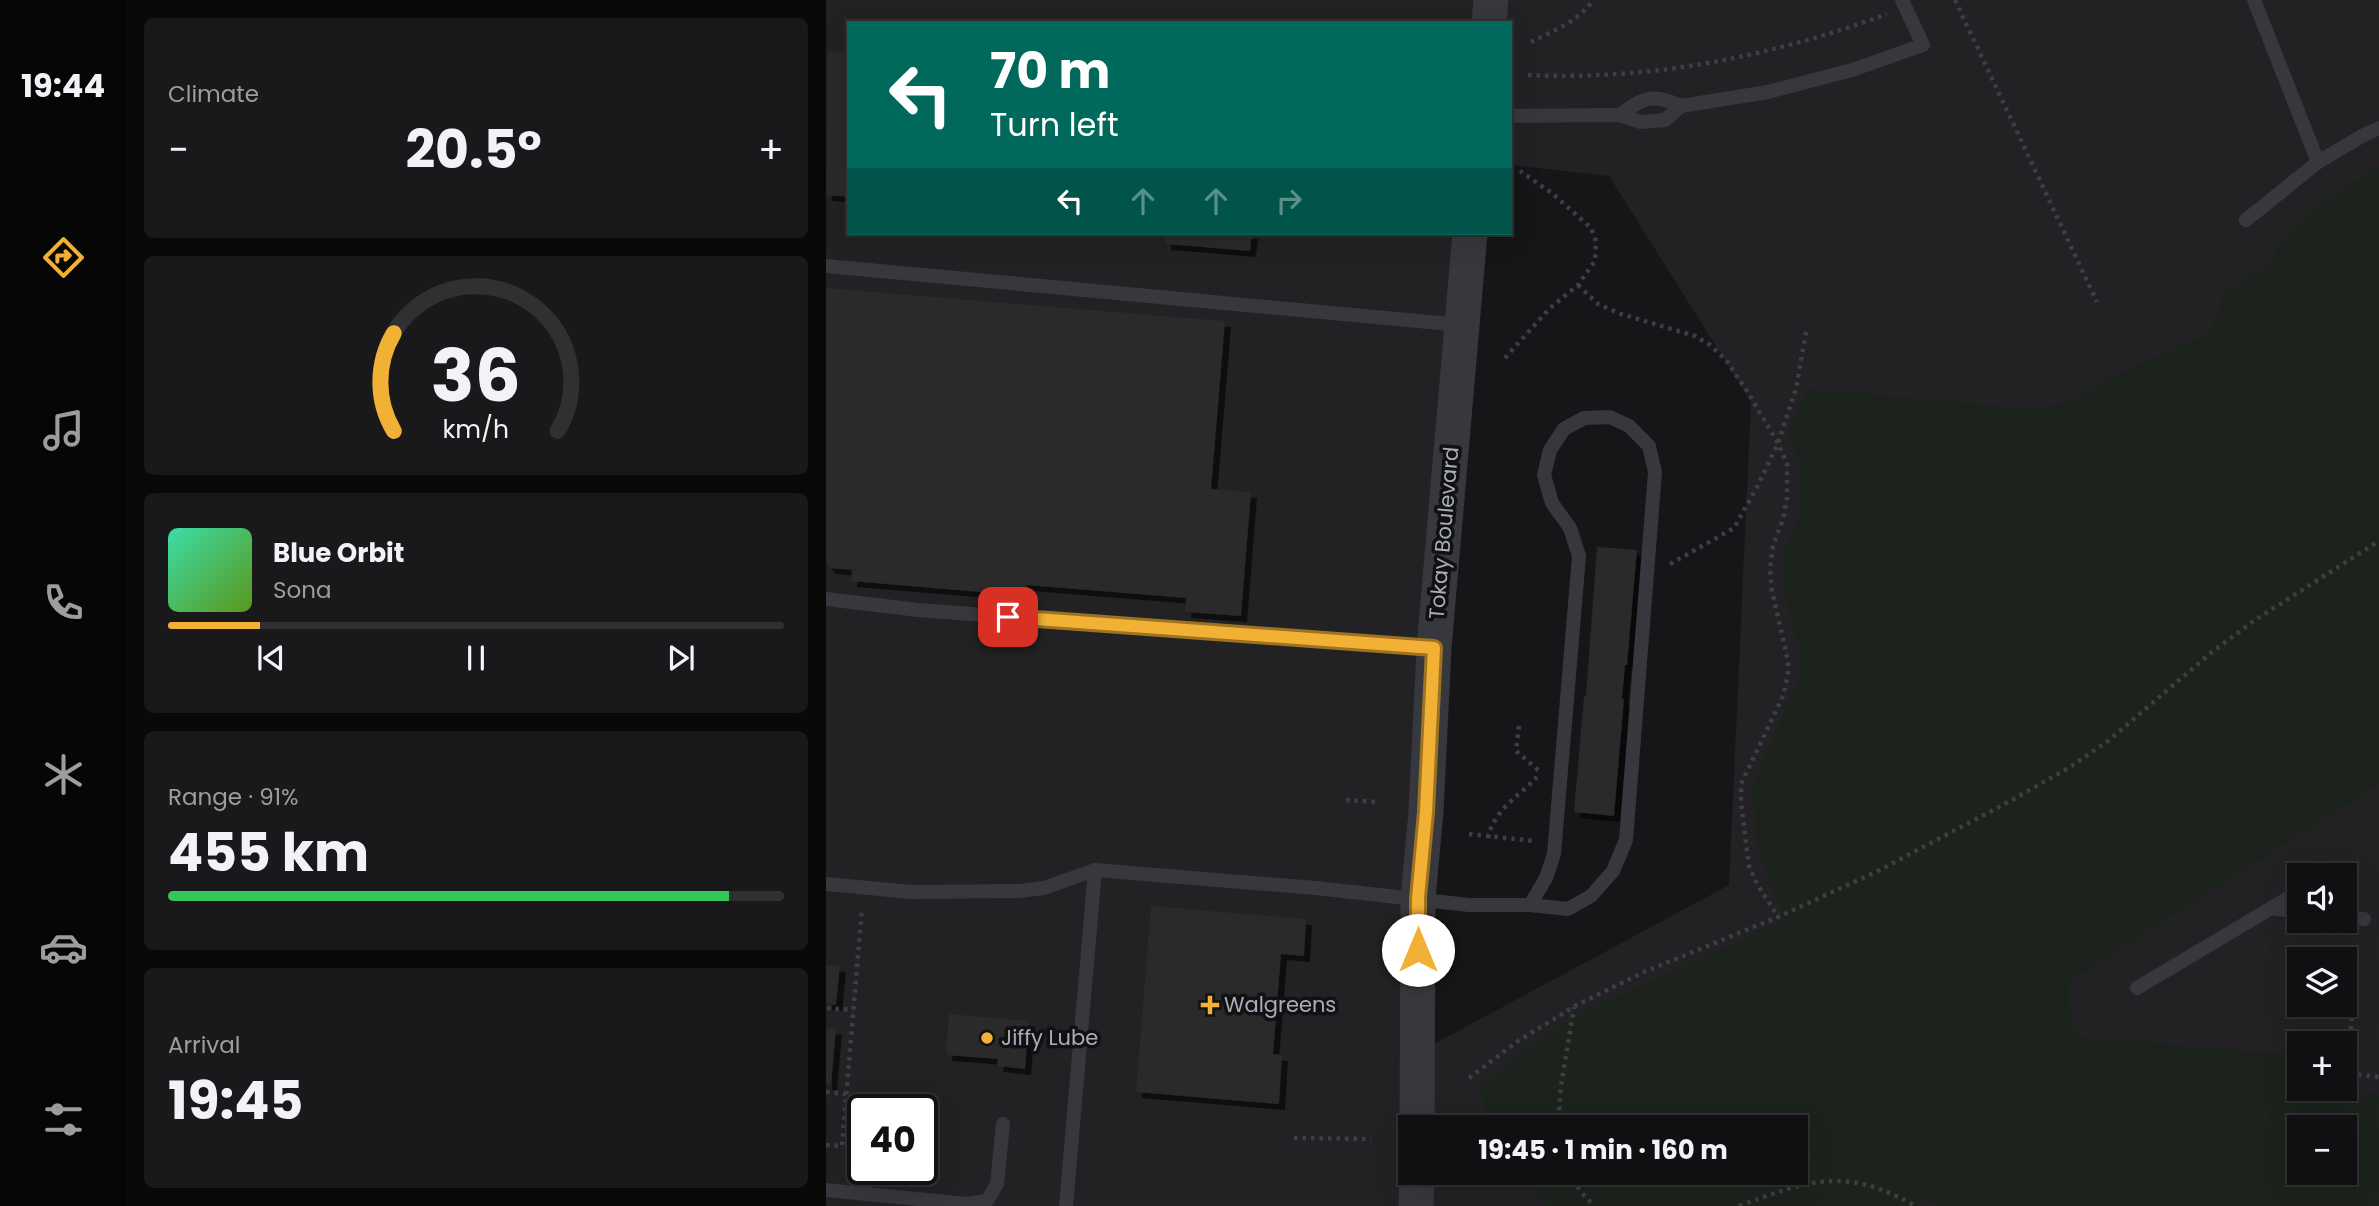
<!DOCTYPE html>
<meta charset="utf-8">
<style>
body{margin:0;font-family:Poppins,sans-serif;background:#19191b;color:#f1f3f6;height:100vh;display:flex;flex-direction:column;font-size:26px;white-space:nowrap}
*{box-sizing:border-box;margin:0}
p{font-size:23px;color:#9c9d9f}
.icon{flex:none;width:38px;height:38px;fill:none;stroke:currentColor;stroke-width:2;stroke-linecap:round;stroke-linejoin:round}
.map{position:relative;flex:1;overflow:hidden}
.drawer{display:flex;flex-direction:column;gap:18px;padding:18px;background:#09090a;width:700px}
.drawer>*{flex:none}
.guide{position:absolute;left:21px;top:21px;width:665px;height:214px;border-radius:0px;box-shadow:0 7px 28px #0002,0 0 0 2px #303032;background:#00695c;color:#fff;overflow:hidden}
.tools{position:absolute;left:1461px;top:863px;display:grid;gap:14px}
.tools a{display:grid;place-items:center;width:70px;height:70px;border-radius:0px;background:#101012;box-shadow:0 7px 28px #0002,0 0 0 2px #303032;font-size:35px}
.speed{position:absolute;left:21px;top:1094px;display:flex;gap:14px;font-size:35px;font-weight:700;text-align:center}
.speed>*{display:grid;place-content:center;width:91px;height:91px;border-radius:50%;background:#101012;box-shadow:0 7px 28px #0002,0 0 0 2px #303032;line-height:1}
.speed .limit{border:4px solid #111;border-radius:10px;background:#fff;color:#111}
.pin{position:absolute;display:grid;place-items:center;width:60px;height:60px;color:#fff;margin:-30px;border-radius:14px;box-shadow:0 4px 10px #0006}
.me{position:absolute;width:77px;margin:-38px;rotate:0deg;stroke-linejoin:round;filter:drop-shadow(0 0 5px #0008)}
.turn{display:flex;align-items:center;gap:24px;height:147px;padding:0 28px;font-size:32px}
.turn .icon{width:91px;height:91px;stroke-width:2.5}
.turn b{display:block;font-size:49px;line-height:60px}
.lanes{display:flex;align-items:center;height:66px;padding:0 28px;background:#0003;justify-content:center;gap:35px;direction:ltr}
.lanes .off{opacity:.35}
.big{font-size:52px;font-weight:700;line-height:1.1}
.drawer .widget{flex:1;display:flex;flex-direction:column;justify-content:center;gap:10px;min-width:0;padding:0 24px;border-radius:10px;background:#19191b}
.drawer .dial{align-items:center;gap:0}
.dial svg{height:182px;overflow:visible;fill:none;stroke:#303032;stroke-width:7;stroke-linecap:round;text-anchor:middle}
.dial text{fill:#f1f3f6;stroke:none}
.song{display:flex;align-items:center;gap:21px}
.cover{width:84px;height:84px;border-radius:10px;background:linear-gradient(135deg,hsl(160 70% 55%),hsl(90 70% 35%))}
.played{height:7px;border-radius:4px;background:linear-gradient(90deg,#f2b134 15%,#303032 15%)}
.keys{display:flex;justify-content:space-around;direction:ltr}
.heat{display:flex;justify-content:space-between;align-items:center;font-size:38px;direction:ltr}
.charge{height:10px;border-radius:5px;background:linear-gradient(90deg,#34c759 91%,#303032 0)}
.trip{position:absolute;left:572px;top:1115px;width:410px;height:70px;border-radius:0px;background:#101012;box-shadow:0 7px 28px #0002,0 0 0 2px #303032;font-weight:700;line-height:70px;text-align:center}
main{display:flex;flex:1;min-height:0}
.tab-bar{display:flex;flex-direction:column;width:126px;justify-content:space-around;align-items:center;background:#060607;color:#9c9d9f}
.tab-bar .icon{width:49px;height:49px}
.tab-bar .selected{color:#f2b134}
.tab-bar b{font-size:32px;color:#f1f3f6}
.map>svg:first-child{display:block}
.built{fill:#222225;fill-rule:evenodd}
.green{fill:#1c231d;fill-rule:evenodd}
.building{fill:#29292c;filter:url(#shadow)}
.lines{fill:none;stroke-linecap:round;stroke-linejoin:round}
.path{stroke:#3d3f44;stroke-width:4.5;stroke-dasharray:3.5 5;stroke-linecap:butt}
.service{stroke:#37383d;stroke-width:14}
.tertiary{stroke:#37383d;stroke-width:35}
.route-casing{stroke:#9d7322;stroke-width:18}
.route{stroke:#f2b134;stroke-width:12}
.poi-dot{fill:#f2b134;stroke:#111113;stroke-width:2.5}
.labels{text-anchor:middle;stroke-width:7;stroke-linejoin:round;paint-order:stroke}
.street-label{font-size:21px;fill:#a8adb8;stroke:#111113}
.poi-label{font-size:21px;fill:#a8adb8;stroke:#111113;text-anchor:start}
</style>
<main>
<nav class="tab-bar">
<b>19:44</b>
<svg class="icon selected" aria-label="directions" viewBox="0 0 24 24"><path d="M12 3l9 9-9 9-9-9zM9 14v-3h6M13 9l2 2-2 2"/></svg>
<svg class="icon" aria-label="music" viewBox="0 0 24 24"><path d="M9 18V5l10-2v13"/><circle cx="6" cy="18" r="3"/><circle cx="16" cy="16" r="3"/></svg>
<svg class="icon" aria-label="phone" viewBox="0 0 24 24"><path d="M5 4h4l2 5-3 2q2 4 5 5l2-3 5 2v4C11 20 4 13 5 4z"/></svg>
<svg class="icon" aria-label="climate" viewBox="0 0 24 24"><path d="M12 3v18M4 7l16 10M4 17L20 7"/></svg>
<svg class="icon" aria-label="car" viewBox="0 0 24 24"><path d="M5 17H2v-5l4-1 3-4h7l3 4 3 1v5h-3M9 17h6M6 11h13"/><circle cx="7" cy="17" r="2"/><circle cx="17" cy="17" r="2"/></svg>
<svg class="icon" aria-label="filters" viewBox="0 0 24 24"><path d="M4 7h16M4 17h16"/><circle cx="9" cy="7" r="2"/><circle cx="15" cy="17" r="2"/></svg>
</nav>
<section class="drawer">
<div class="widget"><p>Climate</p>
<div class="heat"><a>−</a><b class="big">20.5°</b><a>+</a></div>
</div>
<div class="widget dial"><svg viewBox="0 0 100 80">
<path d="M14 69A42 42 0 1 1 86 69"/>
<path d="M14 69A42 42 0 0 1 14 26" stroke="#f2b134"/>
<text x="50" y="56" font-size="32" font-weight="700">36</text>
<text x="50" y="72" font-size="11">km/h</text>
</svg></div>
<div class="widget">
<div class="song"><i class="cover"></i><div><b>Blue Orbit</b><p>Sona</p></div></div>
<div class="played"></div>
<div class="keys"><svg class="icon" aria-label="previous" viewBox="0 0 24 24"><path d="M18 5L8 12l10 7zM5 5v14"/></svg><svg class="icon" aria-label="pause" viewBox="0 0 24 24"><path d="M8 5v14M16 5v14"/></svg><svg class="icon" aria-label="next" viewBox="0 0 24 24"><path d="M6 5l10 7-10 7zM19 5v14"/></svg></div>
</div>
<div class="widget"><p>Range · 91%</p><b class="big">455 km</b><div class="charge"></div></div>
<div class="widget"><p>Arrival</p><b class="big">19:45</b></div>
</section>
<div class="map">
<svg width="1553" height="1206" viewBox="0 0 1553 1206">
<defs>
<filter id="shadow"><feDropShadow dx="6" dy="6" stdDeviation="0" flood-color="#0009"/></filter>
</defs>
<rect width="100%" height="100%" fill="#161618"/>
<!-- built -->
<path class="built" d="M0 0H1553V1206H0ZM23 23H684V165L783 176 925 402 903 885 593 1052 644 233H23ZM1474 875H1519V920H1474ZM1474 959H1519V1004H1474ZM1474 1043H1519V1088H1474ZM37 1110H96V1169H37ZM584 1127H970V1172H584ZM1474 1127H1519V1172H1474Z"/>
<!-- green -->
<path class="green" d="M1553 168V784L1243 981 1244 1023 1256 1037 1473 1056 1474 1088 1517 1089 1553 1095V1206H1111L1098 1198 1093 1206H721L690 1173 970 1172V1127H659L655 1085 711 1042 759 1011 959 920 944 885 930 839 927 785 973 679V647L959 594 958 553 975 512V465L962 435 982 389 1207 409 1249 401 1288 376 1381 335 1393 312 1397 294 1441 264 1476 219 1540 174ZM1474 1127H1519V1172H1474Z"/>
<!-- building -->
<g class="building">
<path d="M2 51 23 52V197L0 195Z"/>
<path d="M340 233H426L424 251 339 244Z"/>
<path d="M0 288 399 321 385 489 425 492 415 616 359 612 360 598 201 585 200 596 25 581 26 570 4 568 0 563Z"/>
<path d="M771 547 811 550 801 665H799L796 699H798L788 816 748 812 758 696H760Z"/>
<path d="M325 906 480 919 478 956 455 954 447 1054 456 1055 453 1104 310 1092Z"/>
<path d="M0 965 14 966 10 1005 0 1004Z"/>
<path d="M123 1014 203 1021 199 1069 171 1066 172 1059 120 1055Z"/>
<path d="M0 1028 10 1029 5 1084H0Z"/>
</g>
<g class="lines">
<!-- path -->
<g class="path">
<path d="M1129 0 1271 302"/>
<path d="M705 42C727 31 753 21 767 0"/>
<path d="M702 75C824 81 947 56 1061 14"/>
<path d="M752 285 772 304 795 314 869 336 884 345 900 360 921 391 952 443 961 464V498L957 519 947 546 944 568 946 591 962 661V675L957 696 915 784V803L923 866 931 884 952 917"/>
<path d="M679 358 724 308 752 285 769 261 770 241 765 228 727 194 694 171"/>
<path d="M844 564 908 528 931 487 952 443 970 389 981 327"/>
<path d="M693 726 690 751 713 771"/>
<path d="M520 800 554 802"/>
<path d="M643 834 708 841"/>
<path d="M662 838C667 811 693 796 711 777"/>
<path d="M1 1008 27 1010"/>
<path d="M1527 1009 1520 1073 1553 1077"/>
<path d="M643 1078 692 1041 749 1006 818 972 952 917 1050 872 1188 799 1244 767 1282 741 1386 652 1429 620 1553 541"/>
<path d="M0 1092 20 1094"/>
<path d="M732 1127 735 1086 748 1007"/>
<path d="M468 1138 545 1139"/>
<path d="M0 1145 16 1146 36 908"/>
<path d="M743 1172 754 1191 768 1206"/>
<path d="M913 1206C983 1180 1020 1166 1089 1206"/>
</g>
<!-- service -->
<g class="service">
<path d="M1428 0 1492 162 1536 136 1553 128"/>
<path d="M794 115C818 97 827 93 855 106"/>
<path d="M684 116 794 115 814 122 839 120 855 106 942 92 1026 70 1097 45 1076 0"/>
<path d="M1420 220 1492 162"/>
<path d="M0 266 635 325"/>
<path d="M0 599 92 610 608 648"/>
<path d="M1499 875 1509 869"/>
<path d="M0 884 85 892 193 891 218 888 269 870 490 888 643 905H704L742 909 765 896 787 871 800 840 829 472 823 446 803 426 784 417 758 418 738 429 724 450 718 475 726 503 744 528 753 556 728 854 720 878 704 905"/>
<path d="M1445 908 1474 912"/>
<path d="M1519 917 1538 919"/>
<path d="M1311 988 1474 891"/>
<path d="M0 1190 141 1204 161 1201 171 1184 177 1124"/>
<path d="M240 1206 269 870"/>
</g>
<!-- tertiary -->
<g class="tertiary">
<path d="M663 23 665 0"/>
<path d="M591 1127 592 898 600 812 608 648 644 233"/>
<path d="M590 1206 591 1172"/>
</g>
</g>
<g class="lines">
<!-- route casing -->
<g class="route-casing">
<path id="route" d="M182 617 608 648 600 812 592 898V950"/>
</g>
<!-- route -->
<use href="#route" class="route"/>
</g>
<!-- markers -->
<g class="poi-dot">
<path d="M380.5 994.5h7v7h7v7h-7v7h-7v-7h-7v-7h7z"/>
<circle cx="161" cy="1038" r="7"/>
</g>
<g class="labels">
<!-- street labels -->
<g class="street-label">
<text transform="translate(618 533) rotate(-85)" y="7">Tokay Boulevard</text>
</g>
<!-- poi labels -->
<g class="poi-label">
<text x="398" y="1012">Walgreens</text>
<text x="175" y="1045">Jiffy Lube</text>
</g>
</g>
</svg>
<div class="tools">
<a><svg class="icon" aria-label="sound" viewBox="0 0 24 24"><path d="M4 9h4l5-4v14l-5-4H4zM17 9q2 3 0 6"/></svg></a>
<a><svg class="icon" aria-label="layers" viewBox="0 0 24 24"><path d="M12 4l9 5-9 5-9-5zM3 14l9 5 9-5"/></svg></a>
<a>+</a>
<a>−</a>
</div>
<div class="speed"><div class="limit">40</div></div>
<div class="pin" style="left:182px;top:617px;background:#d93025"><svg class="icon" aria-label="arrive" viewBox="0 0 24 24"><path d="M6 21V4h12l-3 4 3 4H6"/></svg></div>
<svg class="me" style="left:592px;top:950px" viewBox="-20 -20 40 40"><circle r="19" fill="#fff"/><path d="M0-13L10 11 0 6-10 11z" fill="#f2b134"/></svg>
<div class="trip">19:45 · 1 min · 160 m</div>
<div class="guide">
<div class="turn"><svg class="icon" aria-label="left" viewBox="0 0 24 24"><path d="M17 20v-9H6M10 6l-5 5 5 5"/></svg><div><b>70 m</b>Turn left</div></div>
<div class="lanes"><svg class="icon" aria-label="left" viewBox="0 0 24 24"><path d="M17 20v-9H6M10 6l-5 5 5 5"/></svg><svg class="icon off" aria-label="ahead" viewBox="0 0 24 24"><path d="M12 20V5M6 11l6-6 6 6"/></svg><svg class="icon off" aria-label="ahead" viewBox="0 0 24 24"><path d="M12 20V5M6 11l6-6 6 6"/></svg><svg class="icon off" aria-label="right" viewBox="0 0 24 24"><path d="M7 20v-9h11M14 6l5 5-5 5"/></svg></div>
</div>
</div>
</main>
